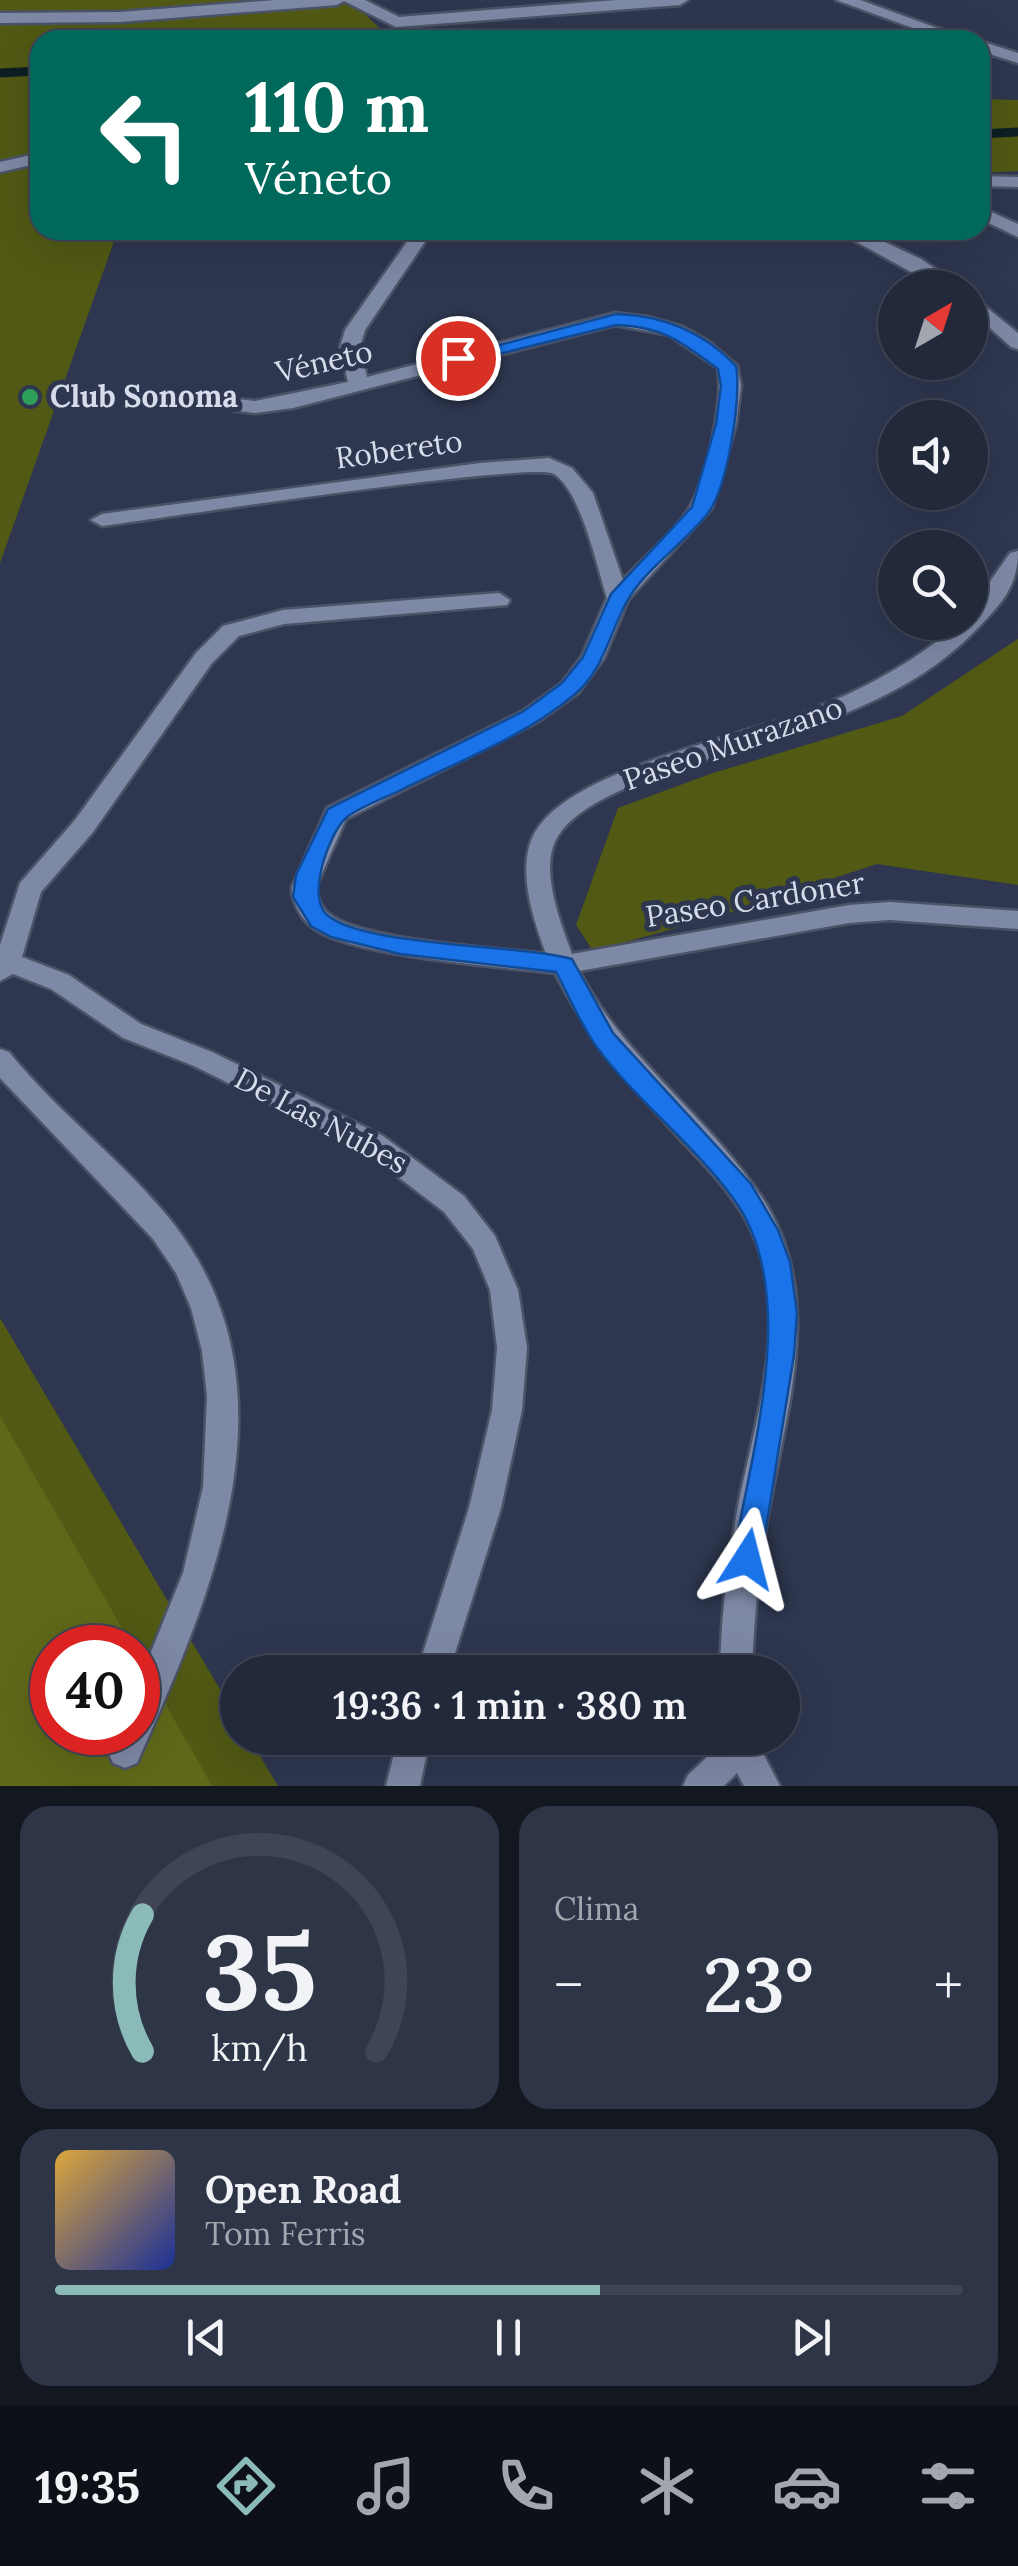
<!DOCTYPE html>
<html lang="es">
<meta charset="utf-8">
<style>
body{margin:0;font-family:Lora,serif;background:#2e3546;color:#f1f3f6;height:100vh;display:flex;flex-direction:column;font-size:38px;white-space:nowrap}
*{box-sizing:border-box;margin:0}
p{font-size:32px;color:#a2a6af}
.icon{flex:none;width:55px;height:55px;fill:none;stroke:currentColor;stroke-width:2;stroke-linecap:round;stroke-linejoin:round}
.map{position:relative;height:1786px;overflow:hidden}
.panel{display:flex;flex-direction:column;gap:20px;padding:20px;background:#131720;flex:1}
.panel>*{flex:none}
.top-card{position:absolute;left:30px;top:30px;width:960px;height:210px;border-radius:30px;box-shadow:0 10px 40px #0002,0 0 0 2px #3f4555;background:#00695c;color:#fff;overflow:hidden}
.needle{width:65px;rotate:39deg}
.controls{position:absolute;left:878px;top:270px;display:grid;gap:20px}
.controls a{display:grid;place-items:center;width:110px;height:110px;border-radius:50%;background:#22293b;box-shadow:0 10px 40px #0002,0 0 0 2px #3f4555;font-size:50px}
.speed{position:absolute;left:30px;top:1625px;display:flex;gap:20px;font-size:50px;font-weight:700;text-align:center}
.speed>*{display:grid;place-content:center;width:130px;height:130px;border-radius:50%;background:#22293b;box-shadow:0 10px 40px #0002,0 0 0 2px #3f4555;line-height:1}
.speed .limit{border:15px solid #d22;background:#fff;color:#111}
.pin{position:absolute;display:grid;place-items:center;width:85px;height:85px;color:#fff;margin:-42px;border:5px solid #fff;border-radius:50%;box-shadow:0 2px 10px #0007}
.me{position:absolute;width:110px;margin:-55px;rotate:9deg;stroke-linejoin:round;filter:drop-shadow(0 0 8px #0008)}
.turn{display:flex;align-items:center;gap:35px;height:210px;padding:0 50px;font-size:45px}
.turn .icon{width:130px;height:130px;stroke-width:2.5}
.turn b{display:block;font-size:70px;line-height:85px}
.big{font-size:75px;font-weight:600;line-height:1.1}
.panel .tile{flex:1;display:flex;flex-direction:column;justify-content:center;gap:15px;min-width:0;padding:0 35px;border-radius:30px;background:#2e3546}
.panel .dial{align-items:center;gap:0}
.dial svg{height:260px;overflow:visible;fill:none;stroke:#3f4555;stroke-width:7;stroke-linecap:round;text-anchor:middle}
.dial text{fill:#f1f3f6;stroke:none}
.song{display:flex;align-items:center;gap:30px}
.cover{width:120px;height:120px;border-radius:15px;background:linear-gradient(135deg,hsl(40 70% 55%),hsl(230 70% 35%))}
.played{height:10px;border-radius:5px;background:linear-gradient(90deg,#8bbbb9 60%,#3f4555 60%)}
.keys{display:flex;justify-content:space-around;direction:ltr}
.heat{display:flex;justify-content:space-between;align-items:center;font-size:55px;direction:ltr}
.panel .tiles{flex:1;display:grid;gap:20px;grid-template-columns:1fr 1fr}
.tile:last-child{grid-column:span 2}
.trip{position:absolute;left:220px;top:1655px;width:580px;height:100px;border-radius:50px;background:#22293b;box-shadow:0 10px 40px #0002,0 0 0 2px #3f4555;font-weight:600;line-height:100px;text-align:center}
.tab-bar{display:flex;height:160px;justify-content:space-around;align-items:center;background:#0e1018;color:#a2a6af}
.tab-bar .icon{width:70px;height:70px}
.tab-bar .on{color:#8bbbb9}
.tab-bar b{font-size:45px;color:#f1f3f6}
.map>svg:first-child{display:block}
.green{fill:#515914;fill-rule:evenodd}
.forest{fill:#5f6818}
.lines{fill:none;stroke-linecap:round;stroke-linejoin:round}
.stream{stroke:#0d1f23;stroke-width:9}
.minor-casing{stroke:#4b5367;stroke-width:5}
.minor{fill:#7e89a5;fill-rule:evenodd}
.route{fill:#1a73e8;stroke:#114b97;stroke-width:2.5}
.leisure-dot{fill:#2e9e5b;stroke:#2e374f;stroke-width:4}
.labels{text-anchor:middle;stroke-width:10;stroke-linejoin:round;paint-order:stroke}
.street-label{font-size:30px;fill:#d5dceb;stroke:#2e374f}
.poi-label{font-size:30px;font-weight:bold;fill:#d5dceb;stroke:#2e374f;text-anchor:start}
</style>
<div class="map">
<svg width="1018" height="1786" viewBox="0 0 1018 1786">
<rect width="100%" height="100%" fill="#2e374f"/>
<!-- green -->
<g class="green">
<path d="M0 0H350L391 39 40 40V230H118L0 563Z"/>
<path d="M980 99 1018 100V171L980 173Z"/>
<path d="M1018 639V885L877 864 720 916 593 951 576 925 618 808 710 774 902 716Z"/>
<path d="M0 1318 237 1718 238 1738H249L278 1786H0ZM52 1648H138V1732H52Z"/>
</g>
<!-- forest -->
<path class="forest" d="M0 1416 133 1647 52 1648V1732H138V1656L212 1786H0Z"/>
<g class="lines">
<!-- stream -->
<g class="stream">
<path d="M0 73 40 71"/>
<path d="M980 134 1018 132"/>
</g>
<!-- minor casing -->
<g class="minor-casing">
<g id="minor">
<path d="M275 0H365L399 17 617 0H688L680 5 396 27 344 1 337 5 120 22 0 23V13L120 12Z"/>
<path d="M836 0H860L970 40H946Z"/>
<path d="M980 41 1018 53V63L980 51Z"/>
<path d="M40 153V163L0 172V162Z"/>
<path d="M980 176 1018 177V187L980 186Z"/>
<path d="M980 207 1018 224V237L980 219Z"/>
<path d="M341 230H433L365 330 360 347 367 377 615 313 648 317 683 327 709 342 737 366 741 386 736 424 712 508 628 600 604 658 578 693 539 721 346 819 316 887C317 897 321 908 329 914 361 941 500 948 546 954 533 918 514 864 537 829 577 768 743 736 812 709 858 692 900 669 939 640 950 631 955 622 970 622V610L1010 553 1018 551C1018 587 1001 604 977 629 926 683 854 712 785 736 728 756 590 784 558 836 538 867 561 924 572 954L849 905 890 902 1018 911V929L890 920 849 923 579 971C625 1059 707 1115 761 1196 826 1294 787 1407 768 1514 759 1567 754 1619 752 1672H720C721 1616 728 1561 738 1506 756 1415 795 1305 745 1218 726 1185 697 1158 672 1130 627 1081 585 1033 555 973 504 967 347 956 312 927 301 919 291 900 292 887L327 808 523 711 562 683 582 656 607 598C597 567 581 491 554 474 531 461 157 519 102 526L91 520 102 514 480 463 549 458 572 468 593 493 623 580C642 559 679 528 691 505 707 474 724 401 718 368L669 335 615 325 293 408 255 413 162 401V393L169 391 255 401 348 382 340 347 345 330 409 239 350 236Z"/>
<path d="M835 230H859L921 259 963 288H940Z"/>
<path d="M970 294 1018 333V349L1011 347 970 310Z"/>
<path d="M499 593 510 600 507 605 284 624 239 636 212 663 93 832 41 892 22 957 69 975 141 1024 212 1052 383 1136 464 1196 495 1236 518 1290 527 1348 522 1410 501 1508 449 1672H417L469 1508 492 1410 497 1348 490 1290 473 1249 444 1212 363 1150 194 1066 123 1038 51 989 13 974 0 981V945L20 883 75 820 196 653 223 626 283 610Z"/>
<path d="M0 1049 9 1052C59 1114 124 1161 173 1223 303 1390 211 1596 137 1763L125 1768 113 1763 108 1752 116 1732H138V1684L183 1573 203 1487 207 1396 202 1351 191 1308 176 1273 153 1239 0 1078Z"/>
<path d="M398 1738H430L420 1786H386Z"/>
<path d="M723 1738H755L780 1786H744L737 1773 724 1786H683L688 1775 723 1742Z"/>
</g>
</g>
<!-- minor -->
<use href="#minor" class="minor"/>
</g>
<!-- route -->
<path class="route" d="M616 314C662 315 704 332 736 366 742 398 727 488 708 513 684 544 644 569 626 603 609 635 603 671 574 695 524 737 459 761 401 790 385 798 361 806 347 817 329 832 307 895 326 914 361 947 519 944 572 959L613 1033 751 1184 778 1230 790 1262 797 1313 794 1355 761 1559 757 1568 747 1572 737 1568 733 1559C751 1452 802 1291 733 1198 693 1143 636 1101 596 1046 580 1023 569 996 556 972L400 954 331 937 311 926 293 897 296 875 328 809 524 711 562 683 583 657 611 594 692 507 716 424 721 386 718 369C682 342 662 326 616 325L458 364 450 358Z"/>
<!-- markers -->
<circle class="leisure-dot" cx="30" cy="397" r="10"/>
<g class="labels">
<!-- street labels -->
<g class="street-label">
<text transform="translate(324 362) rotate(-13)" y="10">Véneto</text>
<text transform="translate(399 450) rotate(-8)" y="10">Robereto</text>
<text transform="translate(733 744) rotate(-19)" y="10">Paseo Murazano</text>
<text transform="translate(755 900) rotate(-9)" y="10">Paseo Cardoner</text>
<text transform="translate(321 1121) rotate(28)" y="10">De Las Nubes</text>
</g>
<!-- poi labels -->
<g class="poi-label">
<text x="50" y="407">Club Sonoma</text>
</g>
</g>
</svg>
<div class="controls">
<a><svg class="needle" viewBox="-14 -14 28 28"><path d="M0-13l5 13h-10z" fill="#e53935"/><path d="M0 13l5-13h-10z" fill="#a2a6af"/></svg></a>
<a><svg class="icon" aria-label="sound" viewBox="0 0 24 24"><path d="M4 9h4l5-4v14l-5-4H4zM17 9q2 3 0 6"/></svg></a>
<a><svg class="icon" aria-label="search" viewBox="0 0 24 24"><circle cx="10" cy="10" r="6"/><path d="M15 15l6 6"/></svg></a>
</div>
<div class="speed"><div class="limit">40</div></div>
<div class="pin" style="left:458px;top:358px;background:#d93025"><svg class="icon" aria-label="arrive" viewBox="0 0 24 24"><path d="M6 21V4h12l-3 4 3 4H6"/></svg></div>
<svg class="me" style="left:747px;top:1559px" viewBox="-20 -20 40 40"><path d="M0-17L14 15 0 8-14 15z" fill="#1a73e8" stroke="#fff" stroke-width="4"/></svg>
<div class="trip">19:36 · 1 min · 380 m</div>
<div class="top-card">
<div class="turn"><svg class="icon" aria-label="left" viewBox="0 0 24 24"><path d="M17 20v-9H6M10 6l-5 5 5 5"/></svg><div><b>110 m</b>Véneto</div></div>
</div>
</div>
<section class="panel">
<div class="tiles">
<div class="tile dial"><svg viewBox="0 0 100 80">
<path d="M14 69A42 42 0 1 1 86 69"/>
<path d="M14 69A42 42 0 0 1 14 27" stroke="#8bbbb9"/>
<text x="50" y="56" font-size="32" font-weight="700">35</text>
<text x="50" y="72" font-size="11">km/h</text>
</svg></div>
<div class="tile"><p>Clima</p>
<div class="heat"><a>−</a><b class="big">23°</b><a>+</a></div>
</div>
<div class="tile">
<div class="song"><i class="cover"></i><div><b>Open Road</b><p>Tom Ferris</p></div></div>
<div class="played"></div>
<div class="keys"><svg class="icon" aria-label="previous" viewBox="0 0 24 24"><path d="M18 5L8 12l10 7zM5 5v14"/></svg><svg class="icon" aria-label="pause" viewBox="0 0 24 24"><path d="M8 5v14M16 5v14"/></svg><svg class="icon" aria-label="next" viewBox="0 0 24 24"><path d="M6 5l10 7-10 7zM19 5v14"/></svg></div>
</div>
</div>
</section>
<nav class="tab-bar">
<b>19:35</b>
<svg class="icon on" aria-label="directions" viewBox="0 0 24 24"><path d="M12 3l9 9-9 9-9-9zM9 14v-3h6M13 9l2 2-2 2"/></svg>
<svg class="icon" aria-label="music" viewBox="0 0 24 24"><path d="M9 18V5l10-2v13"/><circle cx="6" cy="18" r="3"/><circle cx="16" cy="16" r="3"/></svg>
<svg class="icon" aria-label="phone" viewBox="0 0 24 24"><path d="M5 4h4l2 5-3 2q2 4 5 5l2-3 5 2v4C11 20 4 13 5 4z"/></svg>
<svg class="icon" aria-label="climate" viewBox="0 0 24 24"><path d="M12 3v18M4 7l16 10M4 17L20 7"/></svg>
<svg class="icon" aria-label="car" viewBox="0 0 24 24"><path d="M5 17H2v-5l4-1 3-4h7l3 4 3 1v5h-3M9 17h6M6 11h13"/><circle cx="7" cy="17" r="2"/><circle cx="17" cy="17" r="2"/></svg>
<svg class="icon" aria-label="filters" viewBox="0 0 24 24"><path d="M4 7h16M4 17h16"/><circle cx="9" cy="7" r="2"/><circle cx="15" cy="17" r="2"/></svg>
</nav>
